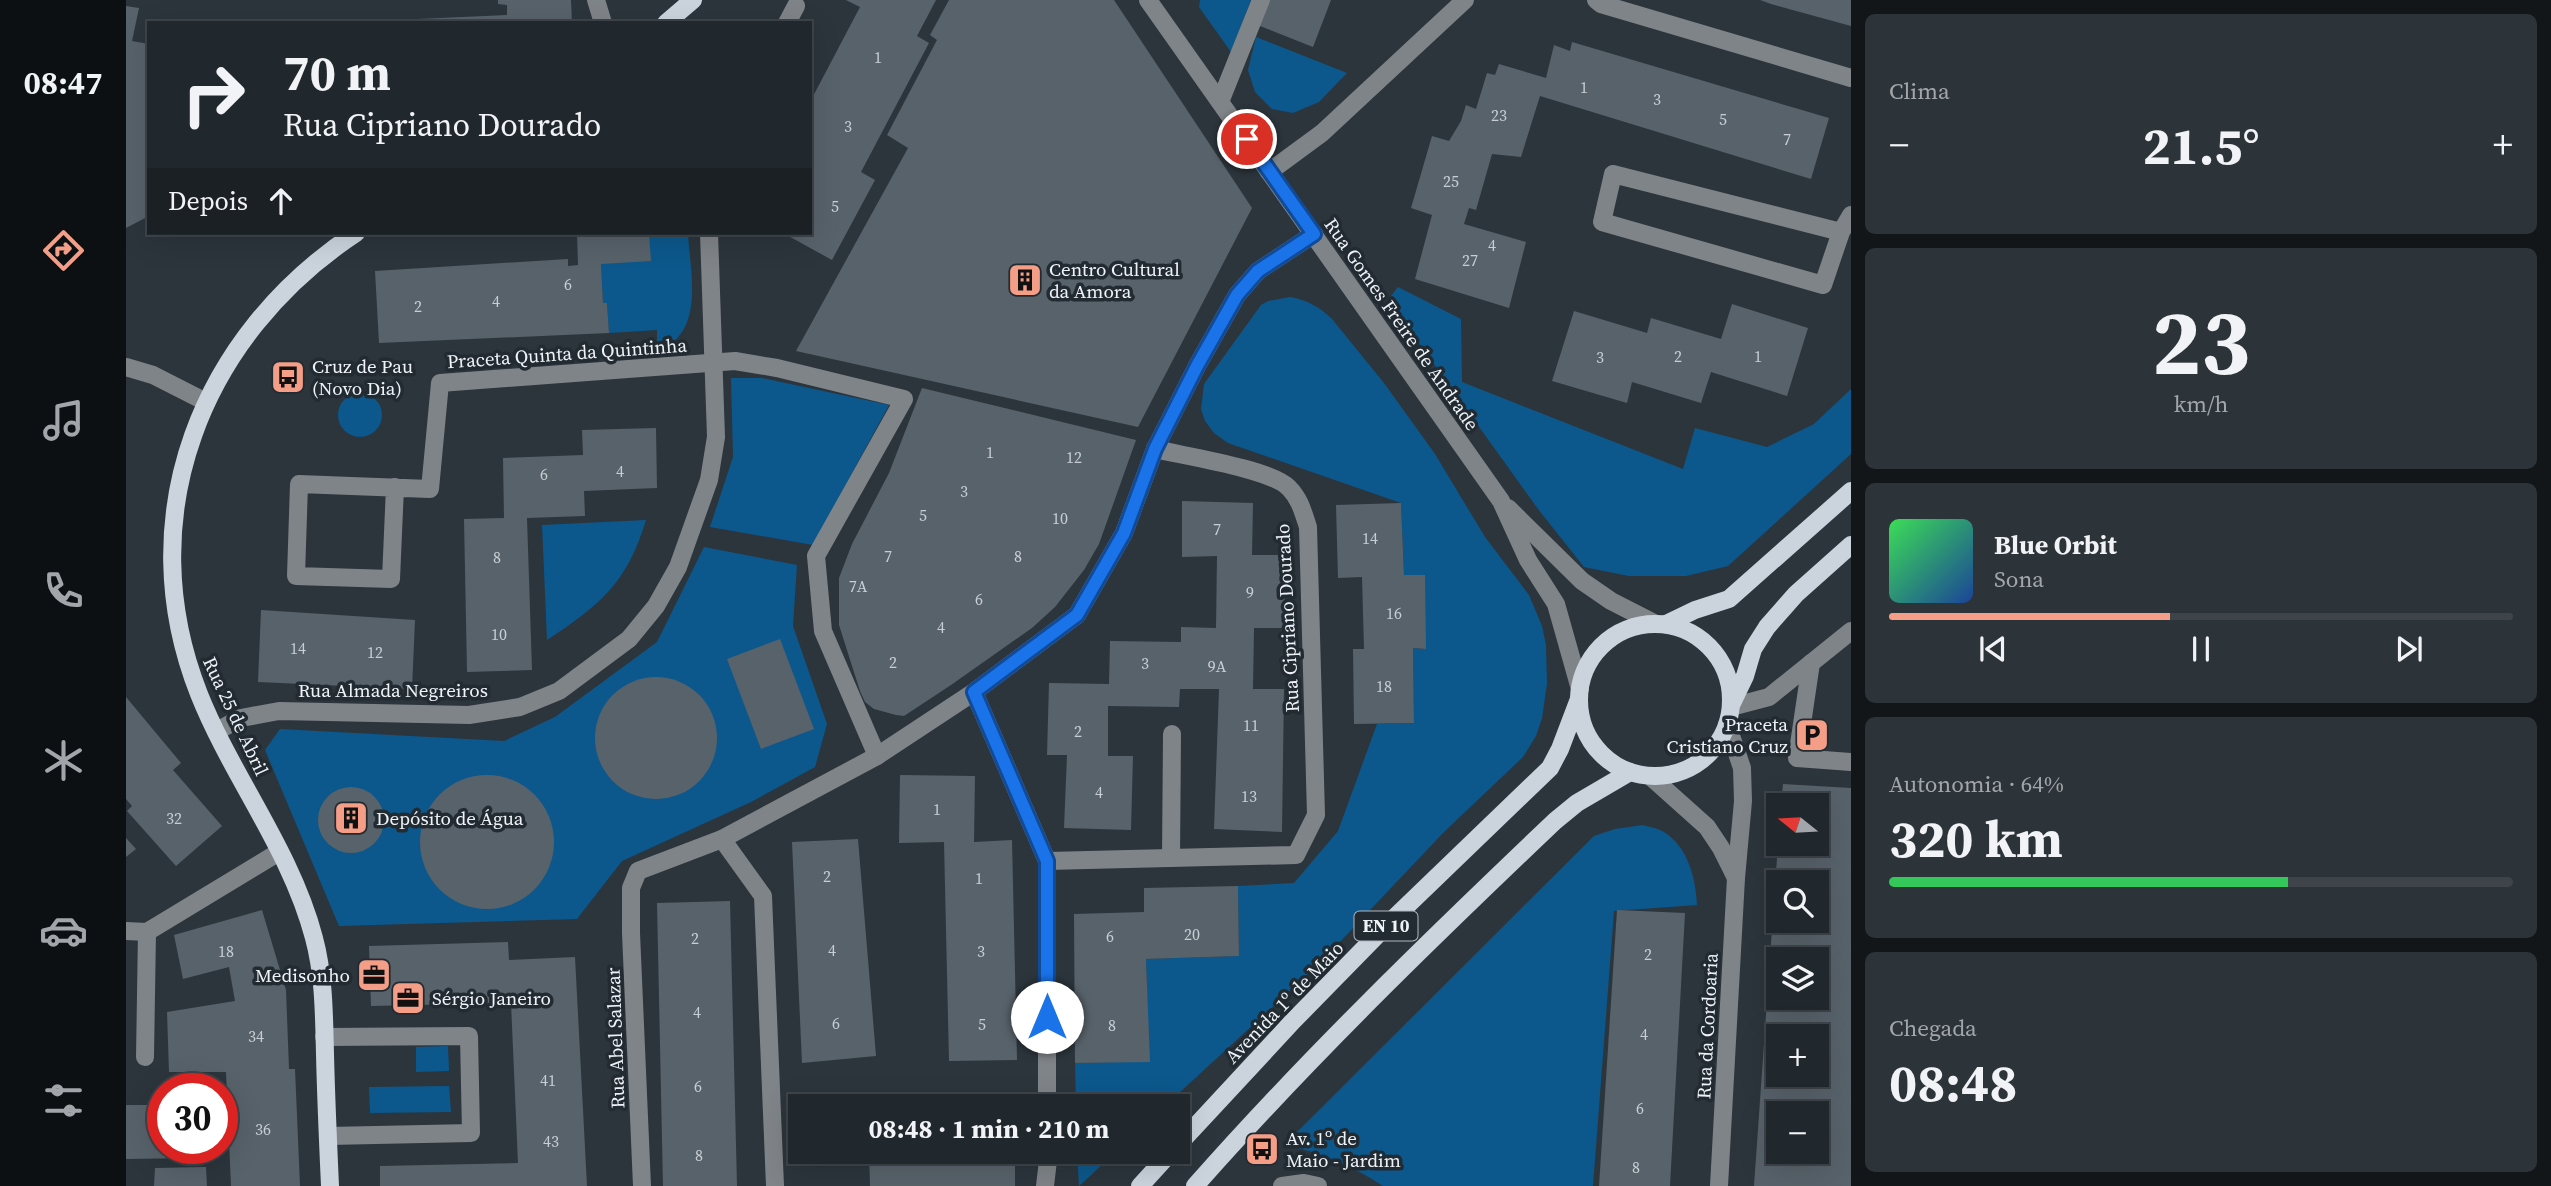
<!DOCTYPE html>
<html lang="pt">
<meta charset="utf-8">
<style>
body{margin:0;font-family:"Source Serif 4",serif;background:#2d3439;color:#f1f3f6;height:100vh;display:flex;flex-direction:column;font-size:26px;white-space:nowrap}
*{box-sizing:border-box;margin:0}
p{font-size:23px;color:#a2a6aa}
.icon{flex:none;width:38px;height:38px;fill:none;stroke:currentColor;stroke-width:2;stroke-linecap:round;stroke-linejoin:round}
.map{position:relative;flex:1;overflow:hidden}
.side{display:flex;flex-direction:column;gap:14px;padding:14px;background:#121619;width:700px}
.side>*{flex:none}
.guide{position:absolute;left:21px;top:21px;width:665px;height:214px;border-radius:0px;box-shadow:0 7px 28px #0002,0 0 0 2px #3e4449;background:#21282d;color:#f1f3f6;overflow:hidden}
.needle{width:46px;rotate:288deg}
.fabs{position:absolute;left:1640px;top:793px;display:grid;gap:14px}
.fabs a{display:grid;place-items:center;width:63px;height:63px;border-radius:0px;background:#21282d;box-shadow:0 7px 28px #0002,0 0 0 2px #3e4449;font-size:35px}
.speed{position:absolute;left:21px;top:1073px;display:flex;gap:14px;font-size:35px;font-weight:700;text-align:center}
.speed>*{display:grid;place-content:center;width:91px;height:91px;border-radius:50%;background:#21282d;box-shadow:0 7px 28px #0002,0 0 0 2px #3e4449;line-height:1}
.speed .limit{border:10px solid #d22;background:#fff;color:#111}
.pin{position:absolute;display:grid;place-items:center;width:60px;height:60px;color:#fff;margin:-30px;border:4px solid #fff;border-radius:50%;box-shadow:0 2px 7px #0007}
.me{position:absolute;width:77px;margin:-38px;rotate:0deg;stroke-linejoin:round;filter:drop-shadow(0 0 5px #0008)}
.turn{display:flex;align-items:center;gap:24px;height:147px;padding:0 21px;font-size:32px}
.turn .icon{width:91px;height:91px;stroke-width:2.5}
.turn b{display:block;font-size:49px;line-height:60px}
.then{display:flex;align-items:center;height:66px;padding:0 21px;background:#0003;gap:14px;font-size:26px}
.big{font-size:52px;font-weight:700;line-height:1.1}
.side .tile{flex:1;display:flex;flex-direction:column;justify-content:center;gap:10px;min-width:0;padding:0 24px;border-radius:10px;background:#2d3439}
.side .dial{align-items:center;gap:0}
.dial b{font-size:91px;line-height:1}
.song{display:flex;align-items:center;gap:21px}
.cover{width:84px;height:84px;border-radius:10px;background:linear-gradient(135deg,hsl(130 70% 55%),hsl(220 70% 35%))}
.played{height:7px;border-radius:4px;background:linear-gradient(90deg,#f49e87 45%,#3e4449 45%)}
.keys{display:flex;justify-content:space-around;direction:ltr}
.heat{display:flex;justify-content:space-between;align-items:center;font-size:38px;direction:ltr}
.charge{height:10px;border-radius:5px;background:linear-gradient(90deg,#34c759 64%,#3e4449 0)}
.trip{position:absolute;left:662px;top:1094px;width:402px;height:70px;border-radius:0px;background:#21282d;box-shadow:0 7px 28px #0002,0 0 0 2px #3e4449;font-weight:700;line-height:70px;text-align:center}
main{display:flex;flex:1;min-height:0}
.dock{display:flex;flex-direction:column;width:126px;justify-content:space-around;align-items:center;background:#0d1012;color:#a2a6aa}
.dock .icon{width:49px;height:49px}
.dock .on{color:#f49e87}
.dock b{font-size:32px;color:#f1f3f6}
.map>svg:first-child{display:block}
.green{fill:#0c588c}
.building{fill:#58626a;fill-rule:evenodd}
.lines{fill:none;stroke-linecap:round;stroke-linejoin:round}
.minor{stroke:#7f8488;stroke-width:18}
.major{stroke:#cbd4dd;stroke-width:18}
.route-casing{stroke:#114b97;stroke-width:18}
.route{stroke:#1a73e8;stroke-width:12}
.labels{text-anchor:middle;stroke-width:7;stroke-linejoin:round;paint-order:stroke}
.number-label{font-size:16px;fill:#c8cfd4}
.shield{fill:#222b32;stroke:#b1b7bd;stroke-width:2}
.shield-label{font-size:18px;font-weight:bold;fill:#eef3f8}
.poi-label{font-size:19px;fill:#eef3f8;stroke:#222b32;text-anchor:start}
.street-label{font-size:19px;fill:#eef3f8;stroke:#222b32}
</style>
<main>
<nav class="dock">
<b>08:47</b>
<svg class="icon on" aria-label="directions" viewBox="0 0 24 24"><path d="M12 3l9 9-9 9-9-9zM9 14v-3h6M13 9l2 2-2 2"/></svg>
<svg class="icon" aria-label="music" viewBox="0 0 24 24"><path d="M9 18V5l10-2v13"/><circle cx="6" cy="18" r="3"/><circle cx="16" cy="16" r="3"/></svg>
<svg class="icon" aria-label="phone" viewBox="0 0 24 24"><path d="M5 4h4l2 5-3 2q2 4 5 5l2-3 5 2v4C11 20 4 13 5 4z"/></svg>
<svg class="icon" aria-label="climate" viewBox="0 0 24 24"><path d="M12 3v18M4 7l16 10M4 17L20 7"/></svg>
<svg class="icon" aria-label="car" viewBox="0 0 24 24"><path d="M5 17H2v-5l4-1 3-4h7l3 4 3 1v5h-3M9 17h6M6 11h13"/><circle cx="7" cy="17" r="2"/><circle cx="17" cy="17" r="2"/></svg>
<svg class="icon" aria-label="filters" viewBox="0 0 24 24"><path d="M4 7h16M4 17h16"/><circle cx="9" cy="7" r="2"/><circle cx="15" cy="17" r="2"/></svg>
</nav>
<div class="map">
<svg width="1725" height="1186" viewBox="0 0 1725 1186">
<rect width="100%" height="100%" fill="#2c353c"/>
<!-- green -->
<g class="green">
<path d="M1074 0H1125L1105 52 1073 7Z"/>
<path d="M1130 37 1221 73 1193 102 1167 113 1146 109 1129 92 1122 70Z"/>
<path d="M523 233H562C564 274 580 333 531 351V330L483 333 481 303H477L475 264Z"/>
<path d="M1272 287 1335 319 1336 382 1557 469 1569 428 1641 447 1688 424 1725 389V454L1602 566 1560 576H1503L1458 567 1412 509 1262 300Z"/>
<path d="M1164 297C1181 300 1194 307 1206 319L1258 383 1309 454 1359 537 1403 595 1416 626 1420 645 1421 684 1416 718 1410 736 1397 757 1317 833 1194 963 1039 1106H950L949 1063 1023 1061 1020 959 1113 956 1112 886 1168 883 1212 831 1251 724 1288 723 1287 648 1299 649V575H1278L1275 503 1102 443 1088 433 1079 421 1075 409 1078 384 1135 305 1142 301Z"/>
<path d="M605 378H636L763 405 687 545 584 527 607 457Z"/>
<circle cx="234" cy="415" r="22"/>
<path d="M520 520C501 583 474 605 421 640L416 525Z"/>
<path d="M578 547 671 565 667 626 701 724 689 767 625 802 496 861 451 919 213 926 139 750 154 729 378 741 429 717 531 642Z"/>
<path d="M1517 825C1523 827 1532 828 1538 832 1562 847 1570 879 1571 905L1488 911 1467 1186H1257C1225 1165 1195 1152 1158 1145L1468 836 1489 829Z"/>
<path d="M322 1046 323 1071 290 1072V1047Z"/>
<path d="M323 1086 325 1112 244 1113 243 1087Z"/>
<path d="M951 1152H990L953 1186Z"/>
</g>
<!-- building -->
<g class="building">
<path d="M372 0H445L446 23H292V19L381 15V5L372 4Z"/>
<path d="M720 0H810L791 36 803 43 735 172 749 180 706 260 657 233H684V102L734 7Z"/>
<path d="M823 0H988L1126 208 1012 427 670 351 782 148 761 135 811 40 804 35Z"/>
<path d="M1144 0H1205L1187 47 1134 26Z"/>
<path d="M1634 0H1725V26L1645 4Z"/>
<path d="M0 6 13 8 6 41 23 44V216L0 228Z"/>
<path d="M1446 42 1703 118 1685 179 1414 96 1395 157 1366 154 1350 210 1343 208 1338 224 1400 242 1383 308 1289 279 1306 215 1285 208 1306 136 1323 141 1335 121 1340 105 1350 109 1361 73 1369 75 1373 64 1420 78 1428 45 1444 51Z"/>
<path d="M451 233H523L525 261 475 264 477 303H481L483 333 253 343 249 271 442 259V266L452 265Z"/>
<path d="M1606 304 1682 328 1661 396 1585 372 1575 403 1506 382 1501 403 1426 381 1448 311 1521 333 1525 318 1595 339Z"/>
<path d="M796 388 1010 440 973 544 958 570 929 607 906 628 825 685 778 716 770 715 748 709 739 702 734 691 713 625V578L726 544 763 473Z"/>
<path d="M530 428 531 488 458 491 459 516 401 518 406 670 341 672 338 519 378 518 377 458 457 455 456 430Z"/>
<path d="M1056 501 1127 503 1126 555H1159L1158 628H1128L1127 689H1158L1156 832 1088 829 1093 689H1054L1053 707 982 706V756H1007L1005 830 938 828 941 755H921L923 683 983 684 984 641 1055 642V627L1090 628 1091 556 1056 557Z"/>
<path d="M1275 503 1278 575H1299L1300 649 1287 648 1288 723 1228 724 1227 649H1238L1236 577 1212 578 1210 505Z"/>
<path d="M135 610 289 620 286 689 132 682Z"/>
<path d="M654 639 688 729 635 749 601 659Z"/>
<circle cx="530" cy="738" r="61"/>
<path d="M0 697 55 763 47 770 96 826 50 866 1 811 6 806 0 799Z"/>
<path d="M774 775 849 776 848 842 886 840 891 1060 823 1061 818 842 773 843Z"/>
<circle cx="361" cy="842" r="67"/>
<path d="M1657 784 1725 788V1186H1628L1652 844H1690V805H1655ZM1652 882H1690V920H1652ZM1652 959H1690V998H1652ZM1652 1036H1690V1074H1652ZM1652 1113H1690V1152H1652Z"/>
<circle cx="225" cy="820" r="33"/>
<path d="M0 838 10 849 0 857Z"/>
<path d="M732 839 750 1056 676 1063 666 842Z"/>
<path d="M1112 886 1113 956 1020 959 1024 1062 949 1063 948 914 1018 912V888Z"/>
<path d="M604 901 611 1186H537L531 903Z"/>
<path d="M136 910 160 990 163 1069H169L174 1186H105L100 1072H43L41 1012 109 1001 103 967 57 979 48 935Z"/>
<path d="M1491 910 1559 913 1544 1186H1473Z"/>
<path d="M382 942 383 960 449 957 461 1186H254V1166L392 1163 385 1003 245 1006 243 946Z"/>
<path d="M0 1105H37V1148H63L64 1158 0 1159Z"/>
<path d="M743 1152H889V1186H744Z"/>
<path d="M80 1167 81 1186H28L29 1168Z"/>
</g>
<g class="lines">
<!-- minor -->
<g class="minor">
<path d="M470 0 477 23"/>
<path d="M1022 0 1375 501 1402 560 1430 604 1454 689"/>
<path d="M1470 0 1475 4 1725 78"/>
<path d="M661 23 670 6"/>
<path d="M1094 102 1135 0"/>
<path d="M1143 172 1196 133 1339 0"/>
<path d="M1715 232 1487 174 1476 222 1697 285 1715 232 1725 215"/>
<path d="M0 367 27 375 80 402"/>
<path d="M269 487 265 579 170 576 173 484 304 489 314 383 609 361 651 368 778 399 690 556 697 631 751 756"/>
<path d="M1382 508 1456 581 1485 601 1528 623"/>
<path d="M1685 663 1671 758 1725 762"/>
<path d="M848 692 921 861V1106"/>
<path d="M1605 707 1643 697 1725 631"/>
<path d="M91 731 115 718 153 711 343 715 394 707 433 691 503 639 530 606 552 567 583 480 590 437 583 233"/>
<path d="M1524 776 1581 827 1595 848 1610 878"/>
<path d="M596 839 637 896 649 1186"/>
<path d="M1045 858 1046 734"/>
<path d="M921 861 1170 855 1190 815 1182 527C1177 512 1174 499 1163 488 1145 469 1058 456 1029 449"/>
<path d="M0 931 21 932 153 852"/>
<path d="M198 1037 343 1036 345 1133 202 1136"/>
<path d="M19 1057 21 932"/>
<path d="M516 1186 505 933V888L512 871 596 839 751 756 848 692 951 615 998 533 1029 449 1071 366 1111 295 1132 271 1188 234"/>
<path d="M919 1186 923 1152"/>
<path d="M1156 1186 1178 1183 1192 1186"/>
<path d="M1593 1186 1610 878 1617 801 1616 768 1601 724"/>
</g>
<!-- major -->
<g class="major">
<path d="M540 23 567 0"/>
<path d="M1540 624 1569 610 1603 599 1725 491"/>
<circle cx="1529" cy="700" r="76"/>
<path d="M1606 703 1619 676 1627 649 1641 627 1670 594 1725 545"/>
<path d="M1052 1145 1168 1020 1264 922 1424 768 1434 749 1453 699"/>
<path d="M204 1186C202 1142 200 1098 199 1054 198 1015 198 975 188 938 165 850 106 777 73 694 3 517 75 335 230 233"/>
<path d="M1014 1186 1045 1152"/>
<path d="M1069 1186C1182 1058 1305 939 1429 821L1451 803 1504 772"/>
</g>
</g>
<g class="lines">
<!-- route casing -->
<g class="route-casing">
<path id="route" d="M921 1017V861L848 692 951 615 998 533 1029 449 1071 366 1111 295 1132 271 1188 234 1121 139"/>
</g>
<!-- route -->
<use href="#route" class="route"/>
</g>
<!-- icons -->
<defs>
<g id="building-square" transform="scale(1.75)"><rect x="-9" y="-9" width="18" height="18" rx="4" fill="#f49e87" stroke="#222b32"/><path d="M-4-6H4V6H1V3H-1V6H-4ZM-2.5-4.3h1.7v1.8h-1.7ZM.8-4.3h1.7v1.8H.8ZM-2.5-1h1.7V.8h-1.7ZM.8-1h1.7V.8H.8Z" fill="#111"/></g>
<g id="bus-square" transform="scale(1.75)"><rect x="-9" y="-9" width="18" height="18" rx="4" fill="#f49e87" stroke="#222b32"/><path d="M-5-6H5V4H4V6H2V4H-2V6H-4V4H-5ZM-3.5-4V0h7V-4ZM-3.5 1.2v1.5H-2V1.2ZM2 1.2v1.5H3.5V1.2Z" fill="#111"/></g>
<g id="parking-square" transform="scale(1.75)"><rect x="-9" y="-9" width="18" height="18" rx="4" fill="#f49e87" stroke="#222b32"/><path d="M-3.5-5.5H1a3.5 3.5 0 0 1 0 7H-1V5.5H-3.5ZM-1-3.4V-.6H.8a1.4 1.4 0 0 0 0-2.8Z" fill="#111"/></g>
<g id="office-square" transform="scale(1.75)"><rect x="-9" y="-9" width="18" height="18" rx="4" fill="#f49e87" stroke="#222b32"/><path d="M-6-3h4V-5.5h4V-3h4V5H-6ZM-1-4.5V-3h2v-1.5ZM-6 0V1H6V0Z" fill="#111"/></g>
</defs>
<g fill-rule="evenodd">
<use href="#building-square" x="899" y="280"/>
<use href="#bus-square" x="162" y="377"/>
<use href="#parking-square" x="1686" y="735"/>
<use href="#building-square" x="225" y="818"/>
<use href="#office-square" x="248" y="975"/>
<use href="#office-square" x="282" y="998"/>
<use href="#bus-square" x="1136" y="1149"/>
</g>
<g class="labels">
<!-- number labels -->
<g class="number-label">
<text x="752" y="63">1</text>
<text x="1458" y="93">1</text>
<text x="1531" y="105">3</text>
<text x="1373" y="121">23</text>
<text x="1597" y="125">5</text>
<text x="722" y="132">3</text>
<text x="1661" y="145">7</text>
<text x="1325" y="187">25</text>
<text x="709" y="212">5</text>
<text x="1366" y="251">4</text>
<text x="1344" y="266">27</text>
<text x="442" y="290">6</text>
<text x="370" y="307">4</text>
<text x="292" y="312">2</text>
<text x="1552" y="362">2</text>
<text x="1632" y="362">1</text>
<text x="1474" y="363">3</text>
<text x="864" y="458">1</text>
<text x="948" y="463">12</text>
<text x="494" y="477">4</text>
<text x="418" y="480">6</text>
<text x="838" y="497">3</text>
<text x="797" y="521">5</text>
<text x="934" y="524">10</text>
<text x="1091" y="535">7</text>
<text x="1244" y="544">14</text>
<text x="762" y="562">7</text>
<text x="892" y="562">8</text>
<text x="371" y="563">8</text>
<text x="732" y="592">7A</text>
<text x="1124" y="598">9</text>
<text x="853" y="605">6</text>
<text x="1268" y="619">16</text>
<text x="815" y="633">4</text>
<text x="373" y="640">10</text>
<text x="172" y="654">14</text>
<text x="249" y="658">12</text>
<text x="767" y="668">2</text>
<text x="1019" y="669">3</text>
<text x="1091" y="672">9A</text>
<text x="1258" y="692">18</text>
<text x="1125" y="731">11</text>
<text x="952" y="737">2</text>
<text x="973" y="798">4</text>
<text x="1123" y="802">13</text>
<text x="811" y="815">1</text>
<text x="48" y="824">32</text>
<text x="701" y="882">2</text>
<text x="853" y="884">1</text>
<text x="1066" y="940">20</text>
<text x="984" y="942">6</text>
<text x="569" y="944">2</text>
<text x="706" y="956">4</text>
<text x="100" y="957">18</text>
<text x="855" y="957">3</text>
<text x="1522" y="960">2</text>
<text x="571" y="1018">4</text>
<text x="710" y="1029">6</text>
<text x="856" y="1030">5</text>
<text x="986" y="1031">8</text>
<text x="1518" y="1040">4</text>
<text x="130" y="1042">34</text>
<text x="422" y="1086">41</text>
<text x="572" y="1092">6</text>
<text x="1514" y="1114">6</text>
<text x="137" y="1135">36</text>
<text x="425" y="1147">43</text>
<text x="573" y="1161">8</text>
<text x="1510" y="1173">8</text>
</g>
<!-- shield labels -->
<rect class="shield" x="1228.5" y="911.5" width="63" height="29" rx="5"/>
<g class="shield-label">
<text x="1260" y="932">EN 10</text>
</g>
<!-- poi labels -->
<g class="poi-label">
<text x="923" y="276">Centro Cultural<tspan x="923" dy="22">da Amora</tspan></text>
<text x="186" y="373">Cruz de Pau<tspan x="186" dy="22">(Novo Dia)</tspan></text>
<text x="1662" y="731" text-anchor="end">Praceta<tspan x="1662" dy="22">Cristiano Cruz</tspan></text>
<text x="250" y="825">Depósito de Água</text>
<text x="224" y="982" text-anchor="end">Medisonho</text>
<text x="306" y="1005">Sérgio Janeiro</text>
<text x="1160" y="1145">Av. 1º de<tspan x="1160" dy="22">Maio - Jardim</tspan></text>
</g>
<!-- street labels -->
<g class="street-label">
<text transform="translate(1276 324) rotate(55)" y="7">Rua Gomes Freire de Andrade</text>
<text transform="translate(441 353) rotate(-4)" y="7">Praceta Quinta da Quintinha</text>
<text transform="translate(1161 618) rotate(-93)" y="7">Rua Cipriano Dourado</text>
<text x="267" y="697">Rua Almada Negreiros</text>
<text transform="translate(110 716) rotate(65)" y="7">Rua 25 de Abril</text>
<text transform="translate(1158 1002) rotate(-46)" y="7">Avenida 1º de Maio</text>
<text transform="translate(1581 1026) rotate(-87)" y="7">Rua da Cordoaria</text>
<text transform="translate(489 1038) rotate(-92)" y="7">Rua Abel Salazar</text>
</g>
</g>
</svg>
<div class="fabs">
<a><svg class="needle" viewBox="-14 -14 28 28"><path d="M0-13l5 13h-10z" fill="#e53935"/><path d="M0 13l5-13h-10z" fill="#a2a6aa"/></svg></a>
<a><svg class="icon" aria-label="search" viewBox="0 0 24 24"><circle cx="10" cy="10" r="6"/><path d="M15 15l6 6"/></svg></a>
<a><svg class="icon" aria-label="layers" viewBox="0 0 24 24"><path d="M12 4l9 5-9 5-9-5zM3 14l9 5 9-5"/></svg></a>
<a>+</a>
<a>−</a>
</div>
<div class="speed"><div class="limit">30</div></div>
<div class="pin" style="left:1121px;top:139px;background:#d93025"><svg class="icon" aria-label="arrive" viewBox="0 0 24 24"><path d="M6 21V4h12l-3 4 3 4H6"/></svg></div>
<svg class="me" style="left:921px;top:1017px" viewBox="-20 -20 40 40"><circle r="19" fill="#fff"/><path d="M0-13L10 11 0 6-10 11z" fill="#1a73e8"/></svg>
<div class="trip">08:48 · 1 min · 210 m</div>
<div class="guide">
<div class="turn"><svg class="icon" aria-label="right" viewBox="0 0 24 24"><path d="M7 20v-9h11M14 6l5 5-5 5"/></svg><div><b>70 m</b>Rua Cipriano Dourado</div></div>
<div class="then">Depois<svg class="icon" aria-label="ahead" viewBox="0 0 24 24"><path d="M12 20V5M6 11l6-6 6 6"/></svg></div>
</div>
</div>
<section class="side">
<div class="tile"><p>Clima</p>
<div class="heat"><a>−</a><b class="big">21.5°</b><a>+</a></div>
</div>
<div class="tile dial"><b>23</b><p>km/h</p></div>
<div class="tile">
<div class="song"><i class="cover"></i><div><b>Blue Orbit</b><p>Sona</p></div></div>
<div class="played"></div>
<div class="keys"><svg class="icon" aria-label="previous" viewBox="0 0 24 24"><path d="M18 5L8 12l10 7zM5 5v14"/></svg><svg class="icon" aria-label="pause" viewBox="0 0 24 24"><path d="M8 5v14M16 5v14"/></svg><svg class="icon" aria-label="next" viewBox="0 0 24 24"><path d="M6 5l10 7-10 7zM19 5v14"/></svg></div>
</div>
<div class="tile"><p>Autonomia · 64%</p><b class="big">320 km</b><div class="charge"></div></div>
<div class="tile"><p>Chegada</p><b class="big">08:48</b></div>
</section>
</main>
